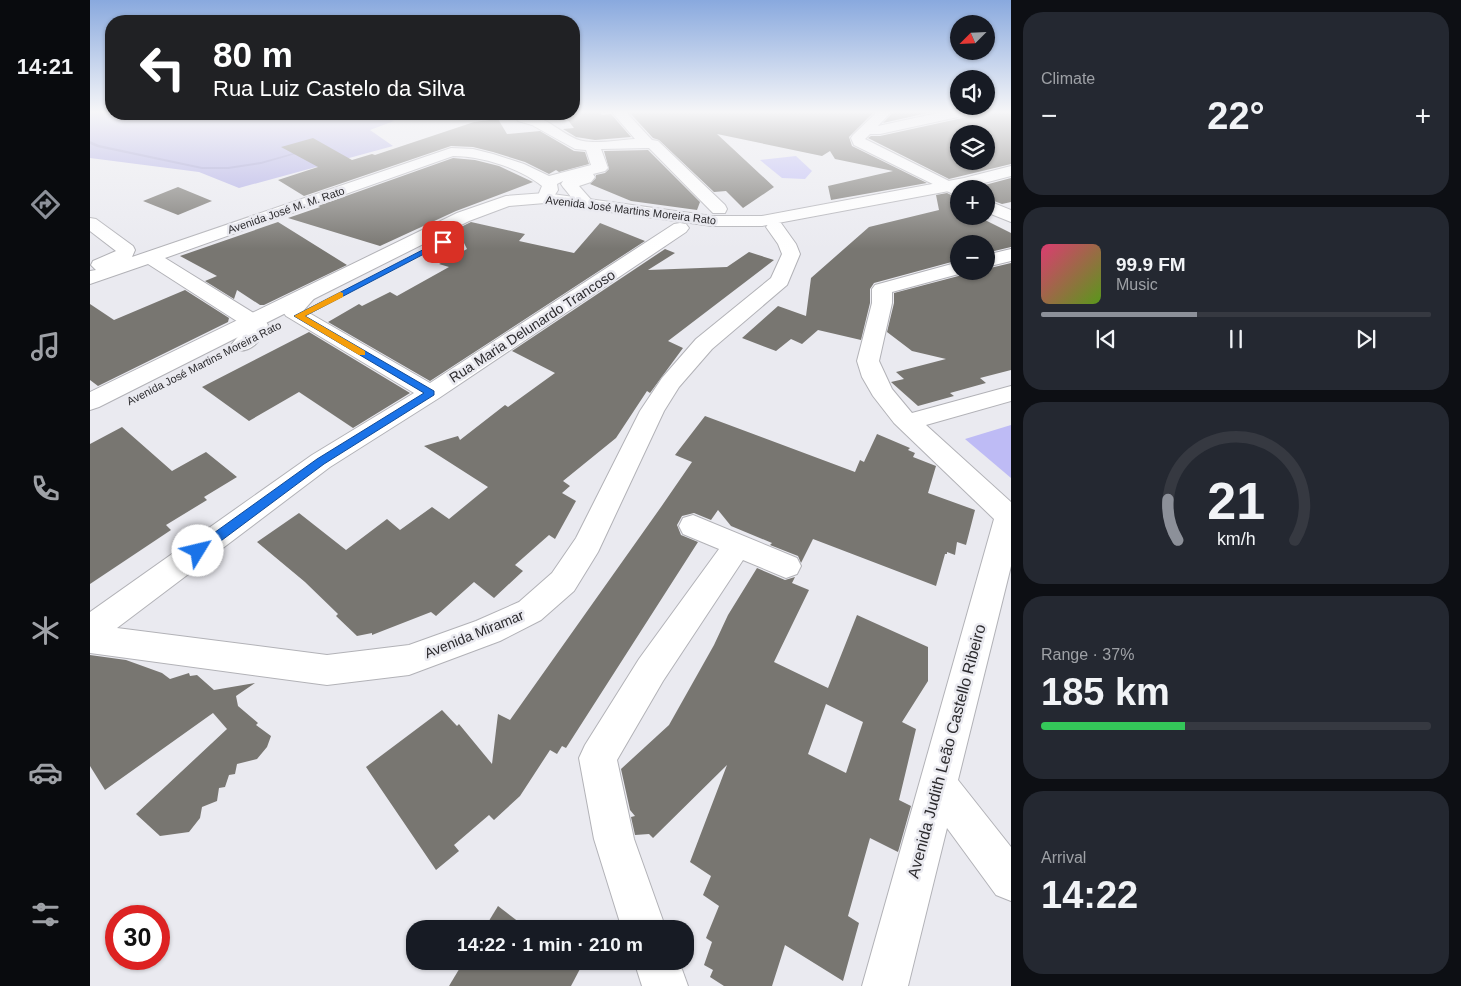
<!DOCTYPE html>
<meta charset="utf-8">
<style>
body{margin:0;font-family:Arial,sans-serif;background:#242831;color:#f1f3f6;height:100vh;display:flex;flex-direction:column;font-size:19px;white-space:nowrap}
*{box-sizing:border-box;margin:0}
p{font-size:16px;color:#9ea1a6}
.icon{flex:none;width:28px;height:28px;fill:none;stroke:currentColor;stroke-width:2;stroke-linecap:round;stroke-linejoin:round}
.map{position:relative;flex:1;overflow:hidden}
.sheet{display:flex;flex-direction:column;gap:12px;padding:12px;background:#0d0f14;width:450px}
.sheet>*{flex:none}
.banner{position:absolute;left:15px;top:15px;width:475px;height:105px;border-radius:20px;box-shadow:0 1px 4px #0004;background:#202124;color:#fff;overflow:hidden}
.needle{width:32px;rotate:246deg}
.tools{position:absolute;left:860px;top:15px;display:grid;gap:10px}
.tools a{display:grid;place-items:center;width:45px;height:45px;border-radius:50%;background:#171b24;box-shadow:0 1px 4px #0004;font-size:25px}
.speed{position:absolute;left:15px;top:905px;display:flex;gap:10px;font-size:25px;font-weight:700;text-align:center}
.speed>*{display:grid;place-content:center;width:65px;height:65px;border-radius:50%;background:#171b24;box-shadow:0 1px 4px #0004;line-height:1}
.speed .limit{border:8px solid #d22;background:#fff;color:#111}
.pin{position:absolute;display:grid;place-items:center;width:42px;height:42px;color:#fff;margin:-21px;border-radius:10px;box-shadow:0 2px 8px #0006}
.me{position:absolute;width:55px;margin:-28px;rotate:54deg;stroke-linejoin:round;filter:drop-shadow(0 0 4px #0008)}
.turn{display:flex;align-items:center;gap:18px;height:105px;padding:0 25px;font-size:22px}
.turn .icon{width:65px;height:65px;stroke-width:2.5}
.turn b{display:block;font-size:35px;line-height:42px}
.big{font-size:38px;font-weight:700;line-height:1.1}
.sheet .tile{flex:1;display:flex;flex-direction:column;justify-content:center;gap:8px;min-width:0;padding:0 18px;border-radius:20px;background:#242831}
.sheet .dial{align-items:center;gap:0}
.dial svg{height:130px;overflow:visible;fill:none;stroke:#363941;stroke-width:7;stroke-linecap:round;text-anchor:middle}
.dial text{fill:#f1f3f6;stroke:none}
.song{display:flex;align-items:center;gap:15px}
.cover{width:60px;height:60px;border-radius:8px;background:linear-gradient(135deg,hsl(340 70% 55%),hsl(90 70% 35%))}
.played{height:5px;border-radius:2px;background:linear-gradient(90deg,#8c9099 40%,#363941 40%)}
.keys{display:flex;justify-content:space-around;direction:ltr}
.heat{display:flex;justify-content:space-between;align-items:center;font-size:28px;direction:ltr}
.charge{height:8px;border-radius:4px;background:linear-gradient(90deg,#34c759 37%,#363941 0)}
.trip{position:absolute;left:316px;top:920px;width:288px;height:50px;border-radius:20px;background:#171b24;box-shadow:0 1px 4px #0004;font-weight:700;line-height:50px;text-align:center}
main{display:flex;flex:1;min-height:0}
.tab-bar{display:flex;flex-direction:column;width:90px;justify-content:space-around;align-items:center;background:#090b0e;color:#9ea1a6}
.tab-bar .icon{width:35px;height:35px}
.tab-bar .selected{color:#8c9099}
.tab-bar b{font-size:22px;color:#f1f3f6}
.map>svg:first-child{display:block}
.green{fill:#bebbf5}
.forest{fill:#aeabe5}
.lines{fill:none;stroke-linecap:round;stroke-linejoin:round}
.stream{fill:#9b98d0;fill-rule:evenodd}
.building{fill:#787671;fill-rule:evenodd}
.street-casing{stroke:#b2b2b7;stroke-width:2}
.secondary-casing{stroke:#b2b2b7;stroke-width:2}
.street{fill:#fff;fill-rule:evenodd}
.secondary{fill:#fff;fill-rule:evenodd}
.route{fill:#1a73e8;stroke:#114b97}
.slow{fill:#f59e0b}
.labels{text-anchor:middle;stroke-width:5;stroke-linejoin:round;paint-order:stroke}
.far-street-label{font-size:11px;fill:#2c2b2e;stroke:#eaeaf0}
.street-label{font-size:14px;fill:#2c2b2e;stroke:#eaeaf0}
.near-street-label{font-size:16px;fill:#2c2b2e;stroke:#eaeaf0}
</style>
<main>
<nav class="tab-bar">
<b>14:21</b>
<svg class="icon selected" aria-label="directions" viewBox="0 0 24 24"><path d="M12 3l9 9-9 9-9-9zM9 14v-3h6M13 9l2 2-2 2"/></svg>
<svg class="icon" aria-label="music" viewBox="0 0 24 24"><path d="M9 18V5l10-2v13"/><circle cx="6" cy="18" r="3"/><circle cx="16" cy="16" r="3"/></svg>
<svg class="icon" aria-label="phone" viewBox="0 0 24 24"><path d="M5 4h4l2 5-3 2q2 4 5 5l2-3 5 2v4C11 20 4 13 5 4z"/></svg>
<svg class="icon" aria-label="climate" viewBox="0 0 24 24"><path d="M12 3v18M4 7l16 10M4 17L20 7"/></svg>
<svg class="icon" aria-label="car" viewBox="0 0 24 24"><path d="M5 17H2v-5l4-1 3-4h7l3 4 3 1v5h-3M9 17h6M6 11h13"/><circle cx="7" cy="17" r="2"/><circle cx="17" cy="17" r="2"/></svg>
<svg class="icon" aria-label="filters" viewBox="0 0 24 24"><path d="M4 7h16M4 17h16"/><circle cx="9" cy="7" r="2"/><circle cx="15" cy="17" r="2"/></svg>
</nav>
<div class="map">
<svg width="921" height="986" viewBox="0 0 921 986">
<rect width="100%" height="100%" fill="#eaeaf0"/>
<!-- green -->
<g class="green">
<path d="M706 156 722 171 715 179 692 178 670 160Z"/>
<path d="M921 425V478L875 439Z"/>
</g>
<!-- forest -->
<path class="forest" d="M0 111H21V114H292L304 121 280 130 303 146 149 188 109 172 0 158Z"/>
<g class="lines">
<!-- stream -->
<path class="stream" d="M0 141 9 145 112 167H138L171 162 214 150 216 151 171 164 138 169H112L7 147 0 144Z"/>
</g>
<!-- building -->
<g class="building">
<path d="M484 111H509L512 115 521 114 541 137 505 140 486 137 473 129 484 128 473 114H484Z"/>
<path d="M548 111H785L759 137 762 146 837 183 741 200 738 186 803 171 745 159 740 151 732 156 627 134 684 187 653 208 636 191 624 192 569 140 563 138 539 112Z"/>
<path d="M804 111H846L793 123Z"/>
<path d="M885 111H921V164L859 179 778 138 781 136H790L877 117ZM869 134H896V161H869Z"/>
<path d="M408 119 417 134 450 131 484 151 495 152 499 164 469 172 466 170 459 174 435 162 403 152 383 147 361 146 214 196 188 180 228 167 191 147 223 138 262 160 282 154 285 155 384 122Z"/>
<path d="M558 150 610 202 607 210 541 201 500 184 506 178V175L515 173 519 169 514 151Z"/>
<path d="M363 158 385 160 409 166 443 182 366 211 290 246 198 218 230 207 228 206Z"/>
<path d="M921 178V202L912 204 896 198V189H880Z"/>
<path d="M88 187 122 201 88 215 53 201Z"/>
<path d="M857 193 869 199V216H887L921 233V247L896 253V244H869V260L784 283 780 289V303L771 340 728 330 712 344 701 339 686 351 652 338 688 306 716 316 721 278 779 227 849 210 846 195Z"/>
<path d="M188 222 257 265 174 305H170L147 290 144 299 115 281 127 276 90 256Z"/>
<path d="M381 222 435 234 429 241 484 253 510 223 555 241 340 381 238 322 269 304 272 306 300 292 307 296 359 267 349 264 377 249 367 229Z"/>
<path d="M575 249 585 253 558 270 637 267 659 252 684 260 578 341 593 348 560 393 557 391 526 438 473 481 480 486 472 493 486 501 465 539 459 535 425 565 433 571 404 598 384 582 346 616 341 612 282 635V633L267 636 246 616 248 614 215 582 167 542 209 513 256 550 297 519 310 530 342 507 359 519 398 487 334 446 368 436 370 440 415 405 418 407 465 373 422 351Z"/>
<path d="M921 263V370L890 378 896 383 860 393 864 396 828 406 801 382 814 379 806 372 856 359 822 351 797 332 804 303V293L876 274 878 271H896V269Z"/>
<path d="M95 290 139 318 138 322 8 386 0 380V304L24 320Z"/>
<path d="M219 332 320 393 263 428 209 392 159 421 112 387Z"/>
<path d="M615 416 765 472 770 460 774 462 787 434 820 448 818 450 825 453 823 457 846 466 838 493 885 510 876 545 867 542 865 555 857 552V554H855L846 586 723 539 711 563 708 556 680 545 682 543 641 526 628 510 621 520 604 513 592 516 587 525 591 535 608 542 476 748 472 746 467 754 460 750 430 796 404 820 399 815 364 845 369 851 346 870 276 767 352 710 367 726 369 724 402 764 408 714 420 720 571 507 602 462 585 455Z"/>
<path d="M32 427 82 471 116 452 147 477 114 497 117 500 76 525 81 530 0 584V444Z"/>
<path d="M667 568 695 580 705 577 702 583 719 590 684 662 738 688 767 615 838 647V681L812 722 826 729 809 800 821 806 808 852 780 838 758 916 769 923 753 981 695 945 682 986H634L620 977 623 970 614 965 622 942 616 938 629 906 613 895 621 876 600 862 637 765 563 838 559 834 545 835 541 817 545 816 540 810 531 769 579 725 624 645 638 615ZM736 704 773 722 756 773 718 754Z"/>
<path d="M0 655 36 660 72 673 80 679 99 673 100 676 107 675 124 690 165 683 146 696 148 706 168 723 166 725 181 736 177 747 167 759 147 764 145 774 139 775 135 787 129 788 127 801 112 807 110 818 99 832 70 836 46 814 137 729 123 713 15 790 0 766Z"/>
<path d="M408 906 438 929H394Z"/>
<path d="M374 961H483L491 967 481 986H359Z"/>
</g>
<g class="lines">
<!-- street casing -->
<g class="street-casing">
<g id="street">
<path d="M521 111H535L562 140 568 141 635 205 637 209 635 213H623L559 148 511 149 518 168 515 171 503 174 505 177 501 182 489 186 504 203 502 207C488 210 482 197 473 187L471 184 473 181 467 184 468 190 461 201H449L447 198 452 186C430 168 391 156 363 156L75 258 175 320 178 325C172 340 161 354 144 350L141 345 156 327 58 264 0 284V271L6 270 1 265 3 261 26 251 0 231V218L6 219 43 246 45 250 42 257 361 148 383 149 403 154 434 164 459 176 501 165 496 150 485 149 442 125 428 121 426 118 428 115C451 109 474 138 493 141 508 144 530 140 545 139Z"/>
<path d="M788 111H802L788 126 857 111H883L877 115 790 134H780L775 139 875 189H869V197L764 145 761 138 763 135Z"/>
<path d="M896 200 921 210V222L896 212Z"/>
<path d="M685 222 691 223 706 244 710 254 697 285 622 349 589 387 574 411 508 552 484 591 451 620 410 641 319 675 237 685 0 653V612L222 455 324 393 196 316 193 312C195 298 211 286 225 290L228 294 214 310 340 383 584 224 590 223 596 224 599 228 596 232 349 398 240 467 27 628 237 655 319 645 386 621 429 602 462 573 486 538 550 411 572 378 606 339 681 278 692 254 688 244 676 227 679 223Z"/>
<path d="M921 249V261L896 267V255Z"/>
<path d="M869 262V271L876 272 802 292V303L789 361 802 389 822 413 921 386V401L836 425 921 502V566L868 780 921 847V901L906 895 857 828 818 986H772L904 519 804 423 783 396 772 377 767 361 782 303V289L785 285Z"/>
<path d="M603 515 707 558 711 566 707 574 696 578 653 560 573 681 527 760 544 839 576 929H532L504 839 489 758 495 745 549 659 629 549 593 534 589 526 593 518Z"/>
<path d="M544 961H589L598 986H552Z"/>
</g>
</g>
<!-- secondary casing -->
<g class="secondary-casing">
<path id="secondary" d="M921 166V176L875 188 672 226H622L455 203 419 206 379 221 9 407 0 410V392L367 213 416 196 455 193 622 216H672L874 178Z"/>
</g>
<!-- street -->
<use href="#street" class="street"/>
<!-- secondary -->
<use href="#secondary" class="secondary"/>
</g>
<!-- sky -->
<linearGradient id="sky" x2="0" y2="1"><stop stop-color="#89a9de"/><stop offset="0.45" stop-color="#f6f6f8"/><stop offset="1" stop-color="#f6f6f8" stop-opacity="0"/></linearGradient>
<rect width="921" height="249" fill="url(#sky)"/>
<!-- route -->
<path class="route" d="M350 241 357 242 215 316 344 391V395L234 464 112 555H103L101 551 103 548 227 459 334 393 204 316Z"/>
<!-- slow -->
<path class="slow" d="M250 292 253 293V297L215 316 275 351V355H269L204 316Z"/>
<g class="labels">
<!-- far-street labels -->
<g class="far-street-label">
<text transform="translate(196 210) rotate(-19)" y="4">Avenida José M. M. Rato</text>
<text transform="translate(541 210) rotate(7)" y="4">Avenida José Martins Moreira Rato</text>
<text transform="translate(114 363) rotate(-27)" y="4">Avenida José Martins Moreira Rato</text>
</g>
<!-- street labels -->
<g class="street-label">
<text transform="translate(442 326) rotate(-33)" y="5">Rua Maria Delunardo Trancoso</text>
<text transform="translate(384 634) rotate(-22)" y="5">Avenida Miramar</text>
</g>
<!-- near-street labels -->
<g class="near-street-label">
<text transform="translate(856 751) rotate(-75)" y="6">Avenida Judith Leão Castello Ribeiro</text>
</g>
</g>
</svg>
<div class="tools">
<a><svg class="needle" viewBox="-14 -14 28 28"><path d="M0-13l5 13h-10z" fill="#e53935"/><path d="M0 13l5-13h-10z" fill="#9ea1a6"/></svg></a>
<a><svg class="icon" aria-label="sound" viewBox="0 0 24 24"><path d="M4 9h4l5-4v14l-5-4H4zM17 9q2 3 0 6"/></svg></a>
<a><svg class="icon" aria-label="layers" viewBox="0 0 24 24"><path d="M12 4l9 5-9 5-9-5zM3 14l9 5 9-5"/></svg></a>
<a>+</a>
<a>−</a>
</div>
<div class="speed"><div class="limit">30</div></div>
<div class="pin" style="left:353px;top:242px;background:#d93025"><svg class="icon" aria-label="arrive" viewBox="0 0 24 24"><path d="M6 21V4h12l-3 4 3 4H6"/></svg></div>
<svg class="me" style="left:108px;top:551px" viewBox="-20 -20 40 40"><circle r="19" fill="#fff"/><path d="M0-13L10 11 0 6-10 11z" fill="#1a73e8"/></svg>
<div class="trip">14:22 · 1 min · 210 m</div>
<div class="banner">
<div class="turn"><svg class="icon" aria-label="left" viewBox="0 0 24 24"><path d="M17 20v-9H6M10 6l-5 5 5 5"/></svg><div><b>80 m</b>Rua Luiz Castelo da Silva</div></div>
</div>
</div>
<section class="sheet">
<div class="tile"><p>Climate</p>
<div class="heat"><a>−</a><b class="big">22°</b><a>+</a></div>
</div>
<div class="tile">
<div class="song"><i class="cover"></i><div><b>99.9 FM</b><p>Music</p></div></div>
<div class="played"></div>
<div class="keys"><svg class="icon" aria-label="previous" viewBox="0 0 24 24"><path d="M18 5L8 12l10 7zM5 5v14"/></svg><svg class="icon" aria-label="pause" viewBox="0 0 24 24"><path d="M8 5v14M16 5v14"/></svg><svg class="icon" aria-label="next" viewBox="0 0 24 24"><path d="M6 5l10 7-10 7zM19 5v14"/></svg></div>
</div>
<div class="tile dial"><svg viewBox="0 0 100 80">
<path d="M14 69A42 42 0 1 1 86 69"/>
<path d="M14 69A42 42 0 0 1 8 44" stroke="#8c9099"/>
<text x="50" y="56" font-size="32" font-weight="700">21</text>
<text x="50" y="72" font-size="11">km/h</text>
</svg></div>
<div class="tile"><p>Range · 37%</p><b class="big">185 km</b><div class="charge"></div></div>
<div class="tile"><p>Arrival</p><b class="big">14:22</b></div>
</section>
</main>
